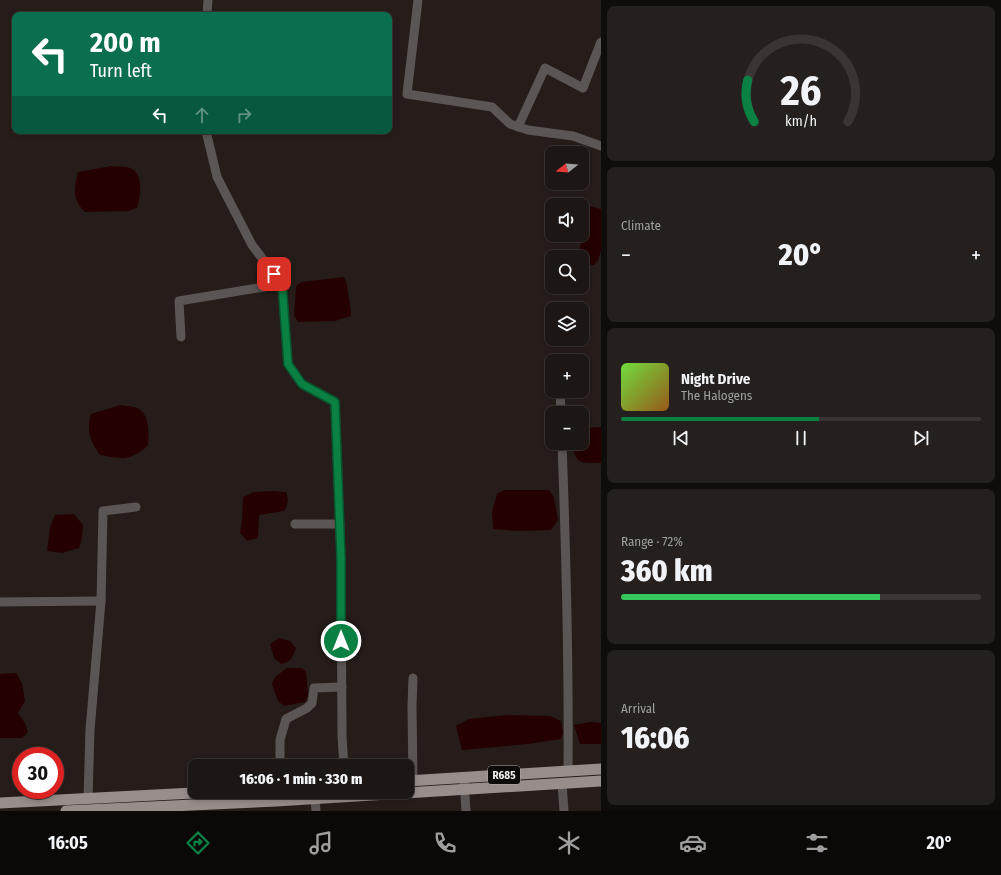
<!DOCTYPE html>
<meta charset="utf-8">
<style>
body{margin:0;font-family:"Fira Sans Condensed",sans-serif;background:#251f1d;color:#f1f3f6;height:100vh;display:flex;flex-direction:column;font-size:15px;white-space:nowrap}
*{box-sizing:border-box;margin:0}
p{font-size:13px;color:#a09fa0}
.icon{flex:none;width:22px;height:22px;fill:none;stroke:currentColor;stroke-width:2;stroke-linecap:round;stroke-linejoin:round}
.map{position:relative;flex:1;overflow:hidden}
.sheet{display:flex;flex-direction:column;gap:6px;padding:6px;background:#0f0c0b;width:400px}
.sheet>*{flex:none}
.banner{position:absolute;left:12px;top:12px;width:380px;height:122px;border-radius:8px;box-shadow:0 2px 6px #0003,0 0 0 1px #3a3534;background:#0b6e4f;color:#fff;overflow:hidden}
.needle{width:26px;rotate:253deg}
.buttons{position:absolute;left:545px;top:146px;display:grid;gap:8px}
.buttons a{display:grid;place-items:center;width:44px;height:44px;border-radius:8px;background:#1c1614;box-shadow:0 2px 6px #0003,0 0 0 1px #3a3534;font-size:20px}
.speed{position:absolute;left:12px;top:747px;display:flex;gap:8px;font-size:20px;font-weight:700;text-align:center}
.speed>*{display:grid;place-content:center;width:52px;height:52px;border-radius:50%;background:#1c1614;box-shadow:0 2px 6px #0003,0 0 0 1px #3a3534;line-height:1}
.speed .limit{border:6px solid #d22;background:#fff;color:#111}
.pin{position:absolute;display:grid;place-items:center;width:34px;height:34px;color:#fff;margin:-17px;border-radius:8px;box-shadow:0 2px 6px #0006}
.me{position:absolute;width:44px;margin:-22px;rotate:0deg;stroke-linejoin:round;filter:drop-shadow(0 0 3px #0008)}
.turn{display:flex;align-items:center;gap:14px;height:84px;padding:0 12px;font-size:18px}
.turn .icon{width:52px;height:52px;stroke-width:2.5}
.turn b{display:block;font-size:28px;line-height:34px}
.lanes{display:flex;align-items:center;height:38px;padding:0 12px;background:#0003;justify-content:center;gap:20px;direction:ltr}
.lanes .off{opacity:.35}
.big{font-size:30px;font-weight:800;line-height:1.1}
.sheet .widget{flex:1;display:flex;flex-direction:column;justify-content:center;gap:6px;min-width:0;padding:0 14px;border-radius:8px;background:#251f1d}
.sheet .dial{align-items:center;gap:0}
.dial svg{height:104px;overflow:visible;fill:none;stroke:#3a3534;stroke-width:7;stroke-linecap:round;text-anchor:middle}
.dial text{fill:#f1f3f6;stroke:none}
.song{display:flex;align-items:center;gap:12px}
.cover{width:48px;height:48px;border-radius:6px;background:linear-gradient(135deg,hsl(100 70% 55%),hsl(30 70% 35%))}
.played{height:4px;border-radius:2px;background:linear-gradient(90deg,#0b8043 55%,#3a3534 55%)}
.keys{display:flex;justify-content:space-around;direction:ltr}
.heat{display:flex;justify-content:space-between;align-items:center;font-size:22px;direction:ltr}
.charge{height:6px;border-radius:3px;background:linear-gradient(90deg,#34c759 72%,#3a3534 0)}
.trip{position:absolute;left:188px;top:759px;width:226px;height:40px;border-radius:8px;background:#1c1614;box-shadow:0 2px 6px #0003,0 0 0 1px #3a3534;font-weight:800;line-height:40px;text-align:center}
.tab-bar{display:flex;height:64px;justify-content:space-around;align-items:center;background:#0b0908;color:#a09fa0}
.tab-bar .icon{width:28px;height:28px}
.tab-bar .on{color:#0b8043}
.tab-bar b{font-size:18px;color:#f1f3f6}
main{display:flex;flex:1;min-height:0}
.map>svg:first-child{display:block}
.water{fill:#240000}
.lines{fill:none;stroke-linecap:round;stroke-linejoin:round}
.minor{stroke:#5b5655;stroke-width:9}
.major{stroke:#978d8a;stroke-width:11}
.route-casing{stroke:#07532c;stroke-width:10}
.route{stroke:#0b8043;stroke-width:7}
.labels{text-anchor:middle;stroke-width:4;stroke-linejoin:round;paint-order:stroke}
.shield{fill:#0c0807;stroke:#afa9a7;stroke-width:1}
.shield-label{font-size:11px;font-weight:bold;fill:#f5eeec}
</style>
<main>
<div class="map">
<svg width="601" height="811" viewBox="0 0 601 811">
<rect width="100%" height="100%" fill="#261d1a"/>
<!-- water -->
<g class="water">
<path d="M111 166C116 167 122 166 127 167 145 171 141 195 137 208L128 211 85 212C72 199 74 189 78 172Z"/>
<path d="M579 204 601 209V251L598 260 594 265 586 264 582 262V257H579L578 255 584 229 582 223V205H577Z"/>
<path d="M344 277 347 285 351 312V316L335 321 298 322 294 315 296 286 301 282Z"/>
<path d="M120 405C126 406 135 406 139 409 150 416 149 435 148 446 127 462 125 459 100 455 90 441 86 431 91 414Z"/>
<path d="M601 427V463C581 463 576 465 572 443H582V428Z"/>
<path d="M504 490H549L554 497 558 520 551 530 519 531 493 529 492 512 497 494Z"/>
<path d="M271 491 286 492C289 500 288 504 284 511L259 515 258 538 247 541 240 533 242 520 243 497 254 492Z"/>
<path d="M74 514 83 525 82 538 79 548 62 553 47 551 50 527 55 515Z"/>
<path d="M279 638 290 641 296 648C293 657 291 662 281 664L274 658 270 644Z"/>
<path d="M287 668H301L306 671 308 695 305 702 284 706 278 701 272 684 275 677Z"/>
<path d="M16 673 22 683 25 701 18 713 25 723 28 732 22 738H0V674Z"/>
<path d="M506 715 550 716 561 721 563 733 561 739 528 744 462 750 456 726 469 719Z"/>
<path d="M590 722 601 723V744H580L574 725Z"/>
</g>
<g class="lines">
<!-- minor -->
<g class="minor">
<path d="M418 0 407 94 492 107 510 124 528 130 573 136 601 146"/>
<path d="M207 15 208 0"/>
<path d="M518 127 545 68 583 88 601 42"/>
<path d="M206 131 217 177 252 245 282 284 288 364 302 384 335 402 341 558 342 737 344 766"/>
<path d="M181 337 179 301 282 284"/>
<path d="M559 358V361"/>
<path d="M560 391 561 413"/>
<path d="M562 443C566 552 569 662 568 771"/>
<path d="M295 524H340"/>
<path d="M0 602 101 601"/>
<path d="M413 678 412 706 413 781"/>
<path d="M280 766V740L286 719 307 708 312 703 314 688 342 687"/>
<path d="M464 778 466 811"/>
<path d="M562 783 564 811"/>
<path d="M315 798 316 811"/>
<path d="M88 799 90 730 101 601 103 511 136 507"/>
</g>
<!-- major -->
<g class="major">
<path d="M407 781 601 769"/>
<path d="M0 803 213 792"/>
<path d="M66 811 276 801 601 781"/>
</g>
</g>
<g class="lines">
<!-- route casing -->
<g class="route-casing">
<path id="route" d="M274 274 282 284 288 364 302 384 335 402 341 558V641"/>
</g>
<!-- route -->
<use href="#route" class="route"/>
</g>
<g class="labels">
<!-- shield labels -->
<rect class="shield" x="488" y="766" width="32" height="18" rx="3"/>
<g class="shield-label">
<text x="504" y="779">R685</text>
</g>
</g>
</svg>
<div class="buttons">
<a><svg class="needle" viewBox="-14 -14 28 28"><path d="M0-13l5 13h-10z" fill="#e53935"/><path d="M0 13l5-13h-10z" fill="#a09fa0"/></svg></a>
<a><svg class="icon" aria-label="sound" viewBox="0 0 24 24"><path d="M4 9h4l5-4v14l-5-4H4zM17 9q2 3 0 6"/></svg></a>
<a><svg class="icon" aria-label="search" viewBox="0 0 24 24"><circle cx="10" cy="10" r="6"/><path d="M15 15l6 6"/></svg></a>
<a><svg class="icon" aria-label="layers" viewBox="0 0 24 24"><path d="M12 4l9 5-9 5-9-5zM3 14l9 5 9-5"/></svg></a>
<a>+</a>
<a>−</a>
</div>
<div class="speed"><div class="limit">30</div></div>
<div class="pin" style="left:274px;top:274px;background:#d93025"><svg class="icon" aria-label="arrive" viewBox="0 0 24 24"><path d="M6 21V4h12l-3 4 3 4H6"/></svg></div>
<svg class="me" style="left:341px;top:641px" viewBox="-20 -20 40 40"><circle r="17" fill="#0b8043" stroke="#fff" stroke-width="3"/><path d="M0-11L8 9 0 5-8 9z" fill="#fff"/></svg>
<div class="trip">16:06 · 1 min · 330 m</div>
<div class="banner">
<div class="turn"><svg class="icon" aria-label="left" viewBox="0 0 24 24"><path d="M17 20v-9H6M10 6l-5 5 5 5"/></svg><div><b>200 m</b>Turn left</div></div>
<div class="lanes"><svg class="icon" aria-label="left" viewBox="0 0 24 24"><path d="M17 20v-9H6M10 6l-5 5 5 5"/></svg><svg class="icon off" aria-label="ahead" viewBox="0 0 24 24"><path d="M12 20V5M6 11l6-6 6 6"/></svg><svg class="icon off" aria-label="right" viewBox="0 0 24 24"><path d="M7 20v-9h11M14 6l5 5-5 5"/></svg></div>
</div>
</div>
<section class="sheet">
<div class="widget dial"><svg viewBox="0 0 100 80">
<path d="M14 69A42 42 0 1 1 86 69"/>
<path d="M14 69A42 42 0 0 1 9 37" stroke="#0b8043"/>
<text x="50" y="56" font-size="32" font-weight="700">26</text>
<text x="50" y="72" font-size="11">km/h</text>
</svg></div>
<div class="widget"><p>Climate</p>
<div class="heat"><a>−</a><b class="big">20°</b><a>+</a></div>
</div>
<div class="widget">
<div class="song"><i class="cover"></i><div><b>Night Drive</b><p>The Halogens</p></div></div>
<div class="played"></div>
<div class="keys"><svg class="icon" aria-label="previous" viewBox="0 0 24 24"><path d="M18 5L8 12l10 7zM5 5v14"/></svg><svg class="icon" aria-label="pause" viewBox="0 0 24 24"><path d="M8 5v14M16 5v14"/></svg><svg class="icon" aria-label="next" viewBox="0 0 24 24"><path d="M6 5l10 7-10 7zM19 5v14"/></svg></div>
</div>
<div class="widget"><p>Range · 72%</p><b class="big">360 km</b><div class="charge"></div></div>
<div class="widget"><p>Arrival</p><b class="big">16:06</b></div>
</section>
</main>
<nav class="tab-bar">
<b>16:05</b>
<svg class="icon on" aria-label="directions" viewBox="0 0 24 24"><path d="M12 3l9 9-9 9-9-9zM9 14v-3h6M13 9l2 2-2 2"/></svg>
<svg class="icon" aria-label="music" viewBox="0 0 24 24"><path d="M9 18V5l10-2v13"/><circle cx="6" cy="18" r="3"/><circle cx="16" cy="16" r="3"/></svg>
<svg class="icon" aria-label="phone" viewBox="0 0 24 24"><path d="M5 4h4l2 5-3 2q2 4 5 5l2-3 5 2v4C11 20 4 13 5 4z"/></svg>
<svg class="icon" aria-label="climate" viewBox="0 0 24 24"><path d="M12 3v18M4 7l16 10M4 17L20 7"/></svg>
<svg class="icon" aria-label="car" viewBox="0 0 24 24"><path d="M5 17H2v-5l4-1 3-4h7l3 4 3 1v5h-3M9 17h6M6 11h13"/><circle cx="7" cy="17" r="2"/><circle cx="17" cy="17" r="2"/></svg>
<svg class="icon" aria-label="filters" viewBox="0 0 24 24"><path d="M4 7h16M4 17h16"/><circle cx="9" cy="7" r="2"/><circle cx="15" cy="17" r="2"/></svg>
<b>20°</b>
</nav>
